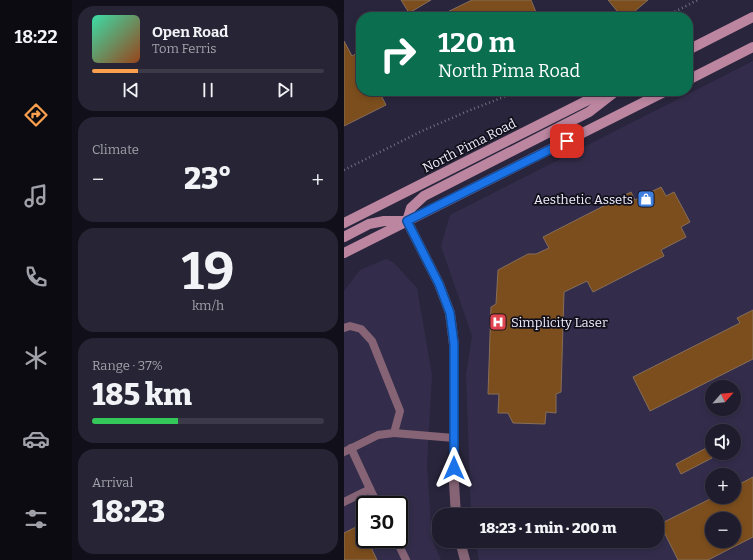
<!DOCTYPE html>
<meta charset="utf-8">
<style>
body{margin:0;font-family:Bitter,serif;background:#272535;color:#f1f3f6;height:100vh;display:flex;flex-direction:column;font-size:15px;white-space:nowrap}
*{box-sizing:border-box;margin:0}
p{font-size:13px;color:#a1a1aa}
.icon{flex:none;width:22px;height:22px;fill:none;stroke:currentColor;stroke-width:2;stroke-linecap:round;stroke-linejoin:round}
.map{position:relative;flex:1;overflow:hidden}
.sheet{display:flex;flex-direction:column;gap:6px;padding:6px;background:#110f19;width:272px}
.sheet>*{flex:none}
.top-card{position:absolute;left:12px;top:12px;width:337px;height:84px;border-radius:16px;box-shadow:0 2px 6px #0003,0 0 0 1px #3c3a49;background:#0b6e4f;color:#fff;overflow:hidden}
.needle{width:26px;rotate:63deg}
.fabs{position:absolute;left:361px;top:380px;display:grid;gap:8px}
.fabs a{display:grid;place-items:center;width:36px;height:36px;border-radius:50%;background:#1f1c2d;box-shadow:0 2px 6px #0003,0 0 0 1px #3c3a49;font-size:20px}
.speed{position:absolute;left:12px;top:496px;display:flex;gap:8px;font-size:20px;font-weight:700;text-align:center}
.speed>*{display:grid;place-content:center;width:52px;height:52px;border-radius:50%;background:#1f1c2d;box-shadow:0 2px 6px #0003,0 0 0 1px #3c3a49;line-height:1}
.speed .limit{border:2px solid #111;border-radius:6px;background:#fff;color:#111}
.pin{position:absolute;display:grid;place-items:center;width:34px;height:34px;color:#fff;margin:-17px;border-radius:8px;box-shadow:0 2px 6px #0006}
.me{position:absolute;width:44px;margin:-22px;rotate:0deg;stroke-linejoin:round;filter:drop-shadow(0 0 3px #0008)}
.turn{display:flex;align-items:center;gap:14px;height:84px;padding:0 16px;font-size:18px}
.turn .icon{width:52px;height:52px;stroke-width:2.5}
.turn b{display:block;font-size:28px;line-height:34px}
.big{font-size:30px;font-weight:800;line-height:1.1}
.sheet .tile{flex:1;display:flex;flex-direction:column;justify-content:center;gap:6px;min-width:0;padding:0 14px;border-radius:16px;background:#272535}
.sheet .dial{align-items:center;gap:0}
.dial b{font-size:52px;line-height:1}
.song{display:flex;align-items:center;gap:12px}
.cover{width:48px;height:48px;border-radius:6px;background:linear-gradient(135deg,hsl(160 70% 55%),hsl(20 70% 35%))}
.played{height:4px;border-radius:2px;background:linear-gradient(90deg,#f99f4d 20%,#3c3a49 20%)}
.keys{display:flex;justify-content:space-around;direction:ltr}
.heat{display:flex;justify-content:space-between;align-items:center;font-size:22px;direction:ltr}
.charge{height:6px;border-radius:3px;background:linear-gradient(90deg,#34c759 37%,#3c3a49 0)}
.trip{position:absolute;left:88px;top:508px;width:232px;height:40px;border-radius:16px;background:#1f1c2d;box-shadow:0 2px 6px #0003,0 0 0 1px #3c3a49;font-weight:800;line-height:40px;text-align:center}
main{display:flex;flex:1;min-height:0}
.dock{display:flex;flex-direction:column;width:72px;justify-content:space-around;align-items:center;background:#0c0b12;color:#a1a1aa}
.dock .icon{width:28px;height:28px}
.dock .active{color:#f99f4d}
.dock b{font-size:18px;color:#f1f3f6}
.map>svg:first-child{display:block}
.built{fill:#332d4b;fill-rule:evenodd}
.building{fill:#7c4e1d;stroke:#866e59;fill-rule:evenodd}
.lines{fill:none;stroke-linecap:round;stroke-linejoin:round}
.path{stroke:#747185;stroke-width:2.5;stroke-dasharray:1 3;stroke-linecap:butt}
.lane{stroke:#866475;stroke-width:8}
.street{stroke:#866475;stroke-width:10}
.secondary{stroke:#bc86a1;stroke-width:10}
.route-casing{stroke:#114b97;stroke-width:10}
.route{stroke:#1a73e8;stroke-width:7}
.labels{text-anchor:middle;stroke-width:3.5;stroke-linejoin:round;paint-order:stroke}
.street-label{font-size:13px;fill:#f0eefe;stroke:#11101a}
.poi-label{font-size:13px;fill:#f0eefe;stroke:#11101a;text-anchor:end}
</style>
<main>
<nav class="dock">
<b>18:22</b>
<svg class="icon active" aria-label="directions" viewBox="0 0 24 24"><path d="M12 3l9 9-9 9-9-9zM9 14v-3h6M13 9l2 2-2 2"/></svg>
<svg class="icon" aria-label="music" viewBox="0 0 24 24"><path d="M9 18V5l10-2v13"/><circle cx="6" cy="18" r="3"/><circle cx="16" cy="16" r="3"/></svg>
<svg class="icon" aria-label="phone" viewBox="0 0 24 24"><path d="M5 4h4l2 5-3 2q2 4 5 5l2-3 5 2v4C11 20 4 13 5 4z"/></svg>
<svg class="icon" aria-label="climate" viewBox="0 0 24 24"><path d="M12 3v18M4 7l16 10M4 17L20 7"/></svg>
<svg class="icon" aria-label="car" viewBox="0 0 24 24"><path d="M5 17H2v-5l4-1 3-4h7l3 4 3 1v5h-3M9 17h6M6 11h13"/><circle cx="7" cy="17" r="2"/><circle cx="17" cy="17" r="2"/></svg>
<svg class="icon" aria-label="filters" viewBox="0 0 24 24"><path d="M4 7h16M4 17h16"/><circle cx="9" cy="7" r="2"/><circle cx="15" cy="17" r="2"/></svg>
</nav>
<section class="sheet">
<div class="tile">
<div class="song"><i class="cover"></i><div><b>Open Road</b><p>Tom Ferris</p></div></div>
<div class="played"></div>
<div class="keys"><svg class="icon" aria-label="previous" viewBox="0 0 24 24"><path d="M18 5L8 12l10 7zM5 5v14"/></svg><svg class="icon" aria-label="pause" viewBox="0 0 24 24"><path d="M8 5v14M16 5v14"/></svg><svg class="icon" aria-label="next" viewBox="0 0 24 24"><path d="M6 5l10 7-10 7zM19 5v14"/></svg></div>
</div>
<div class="tile"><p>Climate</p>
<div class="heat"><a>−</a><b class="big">23°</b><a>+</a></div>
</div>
<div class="tile dial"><b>19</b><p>km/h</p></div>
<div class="tile"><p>Range · 37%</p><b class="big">185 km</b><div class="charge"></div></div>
<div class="tile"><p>Arrival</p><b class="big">18:23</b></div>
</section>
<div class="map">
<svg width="409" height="560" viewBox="0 0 409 560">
<rect width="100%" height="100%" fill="#29253c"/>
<!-- built -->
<g class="built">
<path d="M409 61V560H135L131 541H313V515H127L122 374 128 336 97 246 106 215ZM368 387H390V409H368ZM368 431H390V453H368ZM368 475H390V497H368ZM368 519H390V541H368Z"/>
<path d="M42 259 50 263 73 288 88 375 83 465 88 539 97 560H0V291L16 270ZM21 505H55V539H21Z"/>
</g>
<!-- building -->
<g class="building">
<path d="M57 0H87L65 13Z"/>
<path d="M128 0H187L194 17H93Z"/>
<path d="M264 0H304L284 17H278Z"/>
<path d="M0 41 8 56 17 51V91H35L42 105 0 126Z"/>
<path d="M317 187 322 196 330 192 346 222 337 227 342 237 317 250 320 256 249 292 243 281 220 292 217 392 212 394V413L202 412 201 424 169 423 164 413H154L155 394H144L147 307 152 304 154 270 184 254H192L205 248 199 237 287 192 291 200Z"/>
<path d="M409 310V359L306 411 289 377 396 323 393 318Z"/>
<path d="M368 445V458L337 474 332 464Z"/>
<path d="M409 477V537L364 560H334L316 524 370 497H390V487ZM368 519H390V541H368Z"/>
<path d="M12 527 18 539H23L33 560H0V533Z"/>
</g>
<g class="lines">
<!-- path -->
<g class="path">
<path d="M320 17 354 0"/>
<path d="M0 170 78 131 124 111 175 91"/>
</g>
<!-- lane -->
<g class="lane">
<path d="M0 328 6 326 17 329 28 341 56 411 50 433 34 435 0 452"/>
<path d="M50 433 110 438"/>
<path d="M7 448 26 489"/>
<path d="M0 502 26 489 34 505"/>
<path d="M52 539 62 560"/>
</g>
<!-- street -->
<g class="street">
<path d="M63 221 95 284 106 313 110 345V483L112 515"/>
<path d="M116 541 121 560"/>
</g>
<!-- secondary -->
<g class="secondary">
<path d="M344 50 409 17"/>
<path d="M344 80 409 47"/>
<path d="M63 221 67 208 80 196 245 112 272 91"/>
<path d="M0 223 262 91"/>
<path d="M0 237 25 224 40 221H59"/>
<path d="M0 253 322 91"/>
</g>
</g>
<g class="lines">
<!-- route casing -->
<g class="route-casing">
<path id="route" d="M110 468V344L106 313 95 284 63 221 223 141"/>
</g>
<!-- route -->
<use href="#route" class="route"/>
</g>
<!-- icons -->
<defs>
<g id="shop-square" transform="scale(0.9)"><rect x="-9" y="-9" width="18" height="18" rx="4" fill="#3f7fe0" stroke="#11101a"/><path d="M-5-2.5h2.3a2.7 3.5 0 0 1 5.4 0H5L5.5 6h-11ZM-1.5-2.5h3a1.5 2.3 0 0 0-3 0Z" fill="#fff"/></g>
<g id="hospital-square" transform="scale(0.9)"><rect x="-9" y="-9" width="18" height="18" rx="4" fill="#e0444e" stroke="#11101a"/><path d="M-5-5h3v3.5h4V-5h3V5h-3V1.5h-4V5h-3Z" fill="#fff"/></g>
</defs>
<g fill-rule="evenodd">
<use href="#shop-square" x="302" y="199"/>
<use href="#hospital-square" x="154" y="322"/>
</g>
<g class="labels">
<!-- street labels -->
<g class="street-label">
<text transform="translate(125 145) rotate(-27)" y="5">North Pima Road</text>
</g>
<!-- poi labels -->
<g class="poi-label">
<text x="289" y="204">Aesthetic Assets</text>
<text x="167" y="327" text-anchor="start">Simplicity Laser</text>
</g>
</g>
</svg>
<div class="fabs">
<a><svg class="needle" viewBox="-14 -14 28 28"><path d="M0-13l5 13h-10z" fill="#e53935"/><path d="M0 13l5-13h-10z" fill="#a1a1aa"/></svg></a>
<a><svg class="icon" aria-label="sound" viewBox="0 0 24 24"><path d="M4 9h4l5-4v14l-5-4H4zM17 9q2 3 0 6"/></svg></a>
<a>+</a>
<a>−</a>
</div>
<div class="speed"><div class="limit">30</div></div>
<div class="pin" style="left:223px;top:141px;background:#d93025"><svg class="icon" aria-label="arrive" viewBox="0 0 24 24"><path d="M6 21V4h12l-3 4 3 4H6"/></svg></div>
<svg class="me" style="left:110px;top:468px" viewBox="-20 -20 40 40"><path d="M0-17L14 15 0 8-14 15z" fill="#1a73e8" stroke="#fff" stroke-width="4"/></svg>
<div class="trip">18:23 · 1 min · 200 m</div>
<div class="top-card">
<div class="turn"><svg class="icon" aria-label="right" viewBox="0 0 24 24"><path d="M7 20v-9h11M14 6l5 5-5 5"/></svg><div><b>120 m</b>North Pima Road</div></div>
</div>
</div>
</main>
